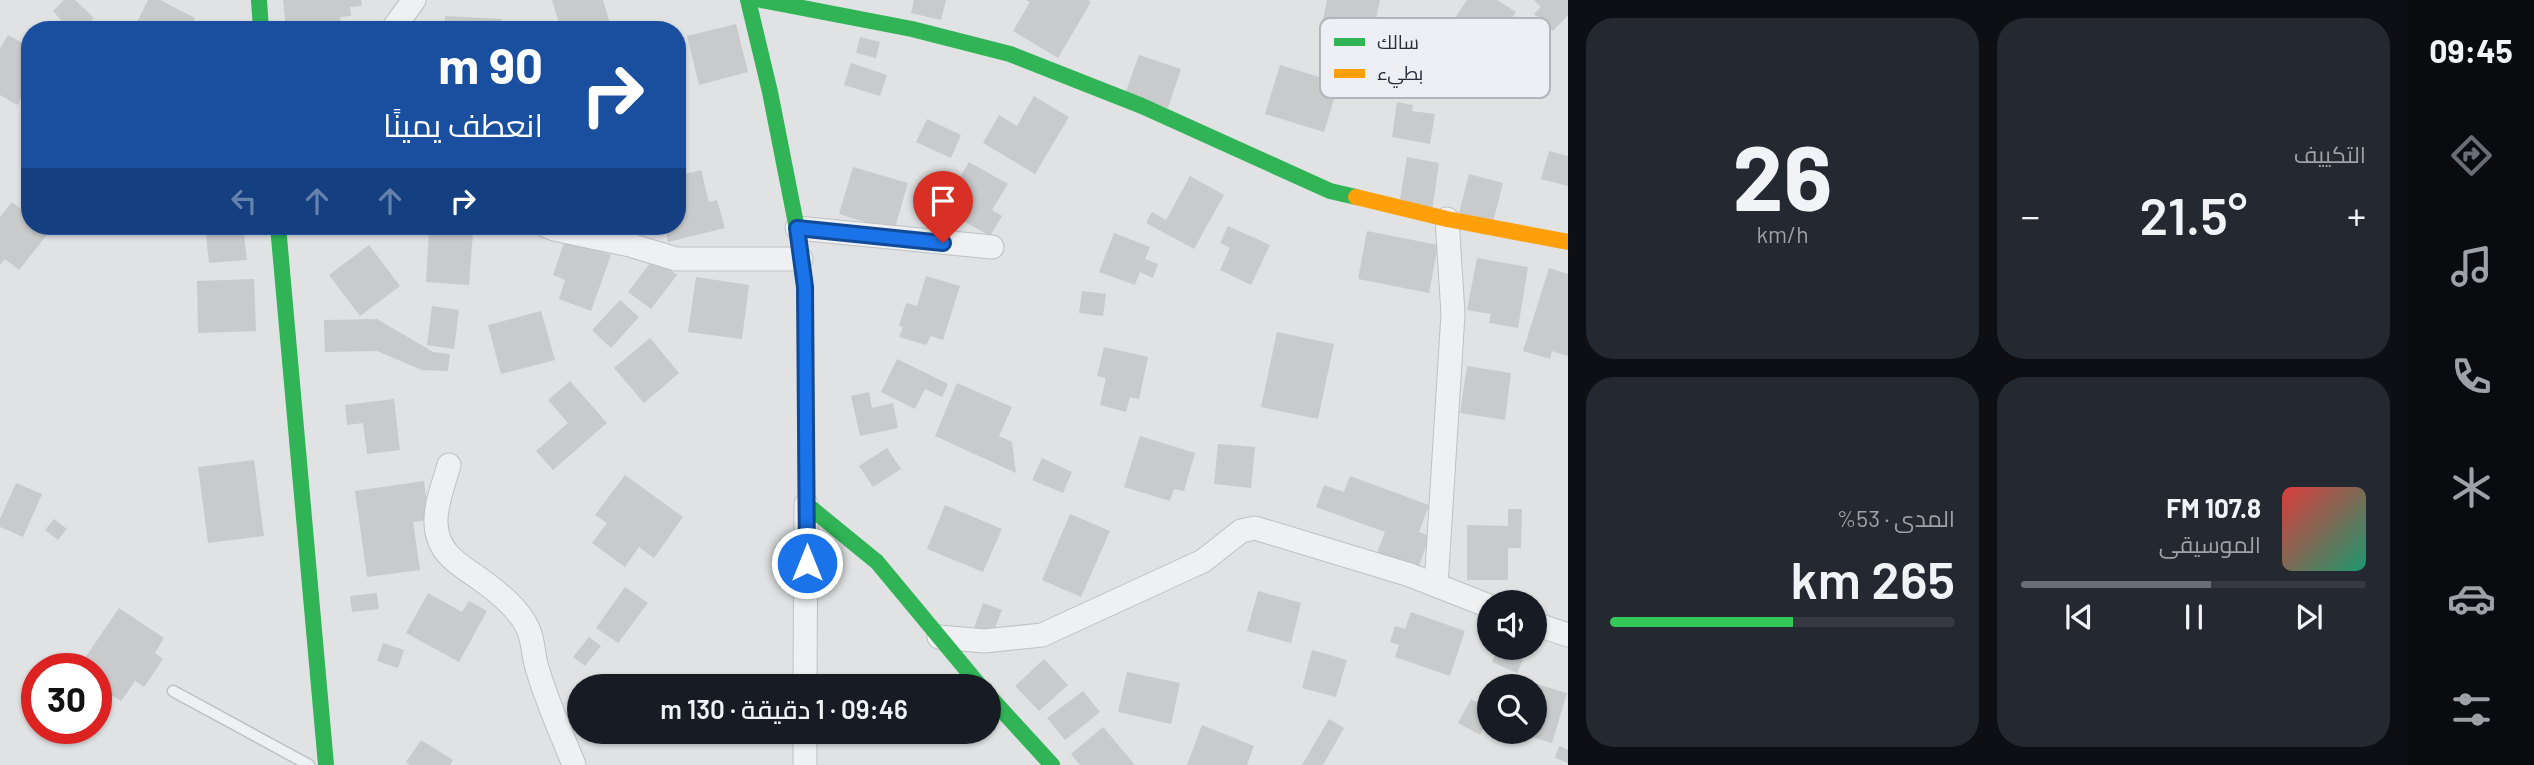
<!DOCTYPE html>
<html lang="ar">
<meta charset="utf-8">
<style>
body{margin:0;font-family:Barlow,Cairo,sans-serif;background:#242831;color:#f1f3f6;direction:rtl;height:100vh;display:flex;flex-direction:column;font-size:26px;white-space:nowrap}
*{box-sizing:border-box;margin:0}
p{font-size:23px;color:#9ea1a6}
.icon{flex:none;width:38px;height:38px;fill:none;stroke:currentColor;stroke-width:2;stroke-linecap:round;stroke-linejoin:round}
.map{position:relative;flex:1;overflow:hidden;direction:ltr}
.drawer{display:flex;flex-direction:column;gap:18px;padding:18px;background:#0d0f14;width:840px}
.drawer>*{flex:none}
.banner{position:absolute;left:21px;top:21px;width:665px;height:214px;border-radius:28px;box-shadow:0 2px 5px #0004;direction:rtl;background:#1a4fa0;color:#fff;overflow:hidden}
.fabs{position:absolute;left:1477px;top:590px;display:grid;gap:14px}
.fabs a{display:grid;place-items:center;width:70px;height:70px;border-radius:50%;background:#171b24;box-shadow:0 2px 5px #0004;font-size:35px}
.speed{position:absolute;left:21px;top:653px;display:flex;gap:14px;font-size:35px;font-weight:700;text-align:center}
.speed>*{display:grid;place-content:center;width:91px;height:91px;border-radius:50%;background:#171b24;box-shadow:0 2px 5px #0004;line-height:1}
.speed .limit{border:10px solid #d22;background:#fff;color:#111}
.pin{position:absolute;display:grid;place-items:center;width:60px;height:60px;color:#fff;margin:-72px -30px;border-radius:50% 50% 50% 0;rotate:-45deg;box-shadow:0 0 7px #0007}
.pin .icon{rotate:45deg}
.me{position:absolute;width:77px;margin:-38px;rotate:0deg;stroke-linejoin:round;filter:drop-shadow(0 0 5px #0008)}
.turn{display:flex;align-items:center;gap:24px;height:147px;padding:0 28px;font-size:32px}
.turn .icon{width:91px;height:91px;stroke-width:2.5}
.turn b{display:block;font-size:49px;line-height:60px}
.lanes{display:flex;align-items:center;height:66px;padding:0 28px;background:#0003;justify-content:center;gap:35px;direction:ltr}
.lanes .off{opacity:.35}
.big{font-size:52px;font-weight:600;line-height:1.1}
.drawer .card{flex:1;display:flex;flex-direction:column;justify-content:center;gap:10px;min-width:0;padding:0 24px;border-radius:28px;background:#242831}
.drawer .dial{align-items:center;gap:0}
.dial b{font-size:91px;line-height:1}
.song{display:flex;align-items:center;gap:21px}
.cover{width:84px;height:84px;border-radius:10px;background:linear-gradient(135deg,hsl(0 70% 55%),hsl(160 70% 35%))}
.played{height:7px;border-radius:4px;background:linear-gradient(90deg,#696d76 55%,#363941 55%)}
.keys{display:flex;justify-content:space-around;direction:ltr}
.heat{display:flex;justify-content:space-between;align-items:center;font-size:38px;direction:ltr}
.charge{height:10px;border-radius:5px;background:linear-gradient(90deg,#34c759 53%,#363941 0)}
.drawer .tiles{flex:1;display:grid;gap:18px;grid-template-columns:repeat(2,1fr)}
.trip{position:absolute;left:567px;top:674px;width:434px;height:70px;border-radius:35px;background:#171b24;box-shadow:0 2px 5px #0004;font-weight:600;line-height:70px;text-align:center;direction:rtl}
main{display:flex;flex:1;min-height:0}
.tab-bar{display:flex;flex-direction:column;width:126px;justify-content:space-around;align-items:center;background:#090b0e;color:#9ea1a6}
.tab-bar .icon{width:49px;height:49px}
.tab-bar .on{color:#696d76}
.tab-bar b{font-size:32px;color:#f1f3f6}
.map>svg:first-child{display:block}
.building{fill:#c8cacc}
.lines{fill:none;stroke-linecap:round;stroke-linejoin:round}
.lane-casing{stroke:#bec0c2;stroke-width:13}
.street-casing{stroke:#bec0c2;stroke-width:25}
.lane{stroke:#eff0f1;stroke-width:10}
.street{stroke:#eff0f1;stroke-width:23}
.fast{stroke:#30b455;stroke-width:16}
.slow{stroke:#ff9f0a;stroke-width:16}
.route-casing{stroke:#114b97;stroke-width:18}
.route{stroke:#1a73e8;stroke-width:12}
.key{fill:#edeff4;stroke:#b2b5bc;stroke-width:2}
.key-label{font-size:19px;fill:#292e3b}
</style>
<main>
<nav class="tab-bar">
<b>09:45</b>
<svg class="icon on" aria-label="directions" viewBox="0 0 24 24"><path d="M12 3l9 9-9 9-9-9zM9 14v-3h6M13 9l2 2-2 2"/></svg>
<svg class="icon" aria-label="music" viewBox="0 0 24 24"><path d="M9 18V5l10-2v13"/><circle cx="6" cy="18" r="3"/><circle cx="16" cy="16" r="3"/></svg>
<svg class="icon" aria-label="phone" viewBox="0 0 24 24"><path d="M5 4h4l2 5-3 2q2 4 5 5l2-3 5 2v4C11 20 4 13 5 4z"/></svg>
<svg class="icon" aria-label="climate" viewBox="0 0 24 24"><path d="M12 3v18M4 7l16 10M4 17L20 7"/></svg>
<svg class="icon" aria-label="car" viewBox="0 0 24 24"><path d="M5 17H2v-5l4-1 3-4h7l3 4 3 1v5h-3M9 17h6M6 11h13"/><circle cx="7" cy="17" r="2"/><circle cx="17" cy="17" r="2"/></svg>
<svg class="icon" aria-label="filters" viewBox="0 0 24 24"><path d="M4 7h16M4 17h16"/><circle cx="9" cy="7" r="2"/><circle cx="15" cy="17" r="2"/></svg>
</nav>
<section class="drawer">
<div class="tiles">
<div class="card"><p>التكييف</p>
<div class="heat"><a>−</a><b class="big">21.5°</b><a>+</a></div>
</div>
<div class="card dial"><b>26</b><p>km/h</p></div>
<div class="card">
<div class="song"><i class="cover"></i><div><b>107.8 FM</b><p>الموسيقى</p></div></div>
<div class="played"></div>
<div class="keys"><svg class="icon" aria-label="previous" viewBox="0 0 24 24"><path d="M18 5L8 12l10 7zM5 5v14"/></svg><svg class="icon" aria-label="pause" viewBox="0 0 24 24"><path d="M8 5v14M16 5v14"/></svg><svg class="icon" aria-label="next" viewBox="0 0 24 24"><path d="M6 5l10 7-10 7zM19 5v14"/></svg></div>
</div>
<div class="card"><p>المدى · 53%</p><b class="big">265 km</b><div class="charge"></div></div>
</div>
</section>
<div class="map">
<svg width="1568" height="765" viewBox="0 0 1568 765">
<rect width="100%" height="100%" fill="#e0e2e4"/>
<!-- building -->
<g class="building">
<path d="M64 0H75L94 18 82 30H52L61 20 53 11Z"/>
<path d="M148 0H160L195 18 190 30H133Z"/>
<path d="M283 0H361L362 6 350 7 351 16 340 17 342 30H286Z"/>
<path d="M552 0H603L612 30H561Z"/>
<path d="M914 0H946L941 20 911 13Z"/>
<path d="M1026 0H1088L1091 2 1058 58 1013 31 1030 2Z"/>
<path d="M1327 0H1380L1371 44 1320 34Z"/>
<path d="M1467 0H1497L1516 12 1495 44 1455 18Z"/>
<path d="M1534 0H1568V15L1553 31 1534 14 1541 7Z"/>
<path d="M445 16 502 19 501 30H444Z"/>
<path d="M1404 17 1419 19 1417 34 1433 36 1427 71 1411 68 1409 81 1396 79 1398 66 1387 64 1393 30 1401 31Z"/>
<path d="M736 24 748 72 699 85 687 36Z"/>
<path d="M8 35 30 47V84L17 105 0 95V48Z"/>
<path d="M860 37 880 42 876 58 856 53Z"/>
<path d="M1139 55 1181 69 1168 108 1125 94Z"/>
<path d="M851 63 887 75 880 96 844 85Z"/>
<path d="M1280 65 1339 83 1324 132 1265 114Z"/>
<path d="M1034 96 1069 117 1035 174 983 143 999 115 1017 126Z"/>
<path d="M1397 102 1413 105 1412 111 1435 114 1430 144 1392 137Z"/>
<path d="M927 119 961 135 951 158 916 142Z"/>
<path d="M1549 151 1568 156V186L1541 179Z"/>
<path d="M1407 157 1439 163 1432 212 1399 206Z"/>
<path d="M969 162 1008 184 992 210 1002 216 990 236 942 209Z"/>
<path d="M853 167 908 183 894 231 839 214Z"/>
<path d="M701 170 709 202 717 200 725 228 668 242 664 226H677V176Z"/>
<path d="M1469 174 1503 183 1492 226 1458 217Z"/>
<path d="M1190 176 1224 195 1194 249 1146 223 1152 212 1166 220Z"/>
<path d="M12 202 30 216V226H43L50 231 19 270 5 259 0 265V217Z"/>
<path d="M205 226H243L247 260 209 263Z"/>
<path d="M1228 226 1270 245 1251 285 1220 270 1230 248 1220 243Z"/>
<path d="M429 230 473 233 469 285 426 282Z"/>
<path d="M1367 231 1438 245 1429 293 1358 279Z"/>
<path d="M1114 233 1150 247 1145 259 1158 264 1153 278 1140 272 1135 285 1099 272Z"/>
<path d="M565 240 611 255 591 311 559 299 565 280 553 275Z"/>
<path d="M369 245 400 286 360 316 329 275Z"/>
<path d="M654 258 677 275 651 309 628 292Z"/>
<path d="M1477 258 1528 267 1518 328 1489 323 1491 314 1467 310Z"/>
<path d="M1549 268 1568 274V356L1552 351 1550 359 1523 351Z"/>
<path d="M926 276 960 286 943 340 931 336 926 345 899 337 903 327 899 326 906 303 917 306Z"/>
<path d="M696 277 749 285 742 339 688 332Z"/>
<path d="M254 279 256 331 198 333 197 281Z"/>
<path d="M1082 291 1106 294 1103 316 1079 313Z"/>
<path d="M620 300 639 317 611 348 592 330Z"/>
<path d="M432 306 459 310 454 349 427 345Z"/>
<path d="M541 311 555 360 501 374 488 325Z"/>
<path d="M377 319 433 352 450 354 448 371 422 370 377 351 325 352 324 320Z"/>
<path d="M1277 332 1334 344 1318 419 1261 407Z"/>
<path d="M650 338 679 373 644 403 614 368Z"/>
<path d="M1104 347 1148 357 1139 399 1130 397 1126 412 1100 405 1106 378 1097 376Z"/>
<path d="M897 359 948 384 942 397 925 389 915 409 881 392Z"/>
<path d="M1467 366 1511 373 1505 420 1460 413Z"/>
<path d="M570 381 607 423 553 470 536 451 568 423 548 400Z"/>
<path d="M957 383 1012 407 999 436 1012 442 1016 473 935 436Z"/>
<path d="M869 392 872 408 893 403 898 428 860 436 851 396Z"/>
<path d="M394 399 400 450 367 454 363 423 347 425 345 405Z"/>
<path d="M1140 436 1195 453 1184 491 1174 489 1170 501 1124 487Z"/>
<path d="M1218 444 1255 447 1251 488 1214 484Z"/>
<path d="M887 448 901 469 873 487 859 466Z"/>
<path d="M1042 458 1072 472 1063 493 1032 480Z"/>
<path d="M254 460 264 536 208 543 198 467Z"/>
<path d="M625 475 683 517 654 558 639 547 625 567 592 543 607 523 595 515Z"/>
<path d="M1350 476 1429 505 1419 532 1430 536 1418 568 1377 553 1385 532 1316 507 1324 485 1344 492Z"/>
<path d="M424 481 429 520 413 522 420 570 367 577 355 491Z"/>
<path d="M16 483 42 494 23 537 0 527V519Z"/>
<path d="M945 505 1002 529 983 572 927 549Z"/>
<path d="M1508 509H1522L1521 548H1508V580H1467V525L1508 526Z"/>
<path d="M1070 514 1110 531 1081 597 1042 580Z"/>
<path d="M54 519 67 529 58 540 45 530Z"/>
<path d="M625 587 648 603 618 643 596 628Z"/>
<path d="M1258 591 1301 603 1291 643 1247 631Z"/>
<path d="M377 593 379 609 352 612 350 596Z"/>
<path d="M428 593 462 612 469 601 487 611 459 662 406 633Z"/>
<path d="M983 603 1002 610 992 635 974 628Z"/>
<path d="M119 608 164 638 155 653 163 659 144 687 135 681 121 701 96 685V668H78Z"/>
<path d="M1411 612 1465 631 1450 676 1395 657 1399 645 1390 642 1395 626 1405 629Z"/>
<path d="M589 637 601 646 585 666 573 657Z"/>
<path d="M383 643 404 650 398 668 377 661Z"/>
<path d="M1498 648 1528 649 1517 673 1492 662Z"/>
<path d="M1312 650 1347 660 1336 697 1302 688Z"/>
<path d="M1044 659 1068 685 1039 711 1015 686Z"/>
<path d="M1127 672 1180 683 1171 724 1118 712Z"/>
<path d="M1527 681 1567 693 1552 743 1528 736 1530 732H1535V686H1525Z"/>
<path d="M1083 691 1100 712 1065 740 1047 718Z"/>
<path d="M1471 699 1489 709V717L1480 735 1458 723Z"/>
<path d="M1329 719 1344 728 1323 765H1302Z"/>
<path d="M1202 725 1254 746 1247 765H1187Z"/>
<path d="M1103 727 1135 765H1080L1071 754Z"/>
<path d="M421 740 453 760 450 765H410L406 762Z"/>
<path d="M1559 746 1568 750V763L1555 758Z"/>
</g>
<g class="lines">
<!-- lane casing -->
<g class="lane-casing">
<path id="lane" d="M173 691 309 765"/>
</g>
<!-- street casing -->
<g class="street-casing">
<g id="street">
<path d="M392 30 414 0"/>
<path d="M547 226 554 229 630 245 676 259H801"/>
<path d="M797 228 992 247"/>
<path d="M449 465C444 483 435 505 436 523 437 555 461 565 484 582 499 593 516 607 525 623 534 638 532 649 536 664 545 698 561 732 574 765"/>
<path d="M1436 585 1453 314 1447 219"/>
<path d="M1535 624 1568 635"/>
<path d="M939 637 984 641 1042 635 1203 561 1241 531 1255 528 1410 575 1489 606"/>
<path d="M805 686 806 504"/>
<path d="M805 765V732"/>
</g>
</g>
<!-- lane -->
<use href="#lane" class="lane"/>
<!-- street -->
<use href="#street" class="street"/>
<!-- fast -->
<g class="fast">
<path d="M259 0 261 30"/>
<path d="M748 0 770 92 799 239 805 287 806 504 877 562 980 686"/>
<path d="M761 0 912 29 1010 54 1142 106 1330 191 1356 197"/>
<path d="M278 226 326 765"/>
<path d="M989 696 1052 765"/>
</g>
<!-- slow -->
<path class="slow" d="M1356 197 1447 219 1568 242"/>
</g>
<g class="lines">
<!-- route casing -->
<g class="route-casing">
<path id="route" d="M807 563 805 287 797 228 943 243"/>
</g>
<!-- route -->
<use href="#route" class="route"/>
</g>
<!-- legend -->
<rect x="1320" y="18" width="230" height="80" rx="10" class="key"/>
<rect x="1334" y="38" width="31" height="8" fill="#30b455"/>
<rect x="1334" y="69" width="31" height="9" fill="#ff9f0a"/>
<g class="key-label">
<text x="1377" y="49">سالك</text>
<text x="1377" y="80">بطيء</text>
</g>
</svg>
<div class="fabs">
<a><svg class="icon" aria-label="sound" viewBox="0 0 24 24"><path d="M4 9h4l5-4v14l-5-4H4zM17 9q2 3 0 6"/></svg></a>
<a><svg class="icon" aria-label="search" viewBox="0 0 24 24"><circle cx="10" cy="10" r="6"/><path d="M15 15l6 6"/></svg></a>
</div>
<div class="speed"><div class="limit">30</div></div>
<div class="pin" style="left:943px;top:243px;background:#d93025"><svg class="icon" aria-label="arrive" viewBox="0 0 24 24"><path d="M6 21V4h12l-3 4 3 4H6"/></svg></div>
<svg class="me" style="left:807px;top:563px" viewBox="-20 -20 40 40"><circle r="17" fill="#1a73e8" stroke="#fff" stroke-width="3"/><path d="M0-11L8 9 0 5-8 9z" fill="#fff"/></svg>
<div class="trip">09:46 · 1 دقيقة · 130 m</div>
<div class="banner">
<div class="turn"><svg class="icon" aria-label="right" viewBox="0 0 24 24"><path d="M7 20v-9h11M14 6l5 5-5 5"/></svg><div><b>90 m</b>انعطف يمينًا</div></div>
<div class="lanes"><svg class="icon off" aria-label="left" viewBox="0 0 24 24"><path d="M17 20v-9H6M10 6l-5 5 5 5"/></svg><svg class="icon off" aria-label="ahead" viewBox="0 0 24 24"><path d="M12 20V5M6 11l6-6 6 6"/></svg><svg class="icon off" aria-label="ahead" viewBox="0 0 24 24"><path d="M12 20V5M6 11l6-6 6 6"/></svg><svg class="icon" aria-label="right" viewBox="0 0 24 24"><path d="M7 20v-9h11M14 6l5 5-5 5"/></svg></div>
</div>
</div>
</main>
